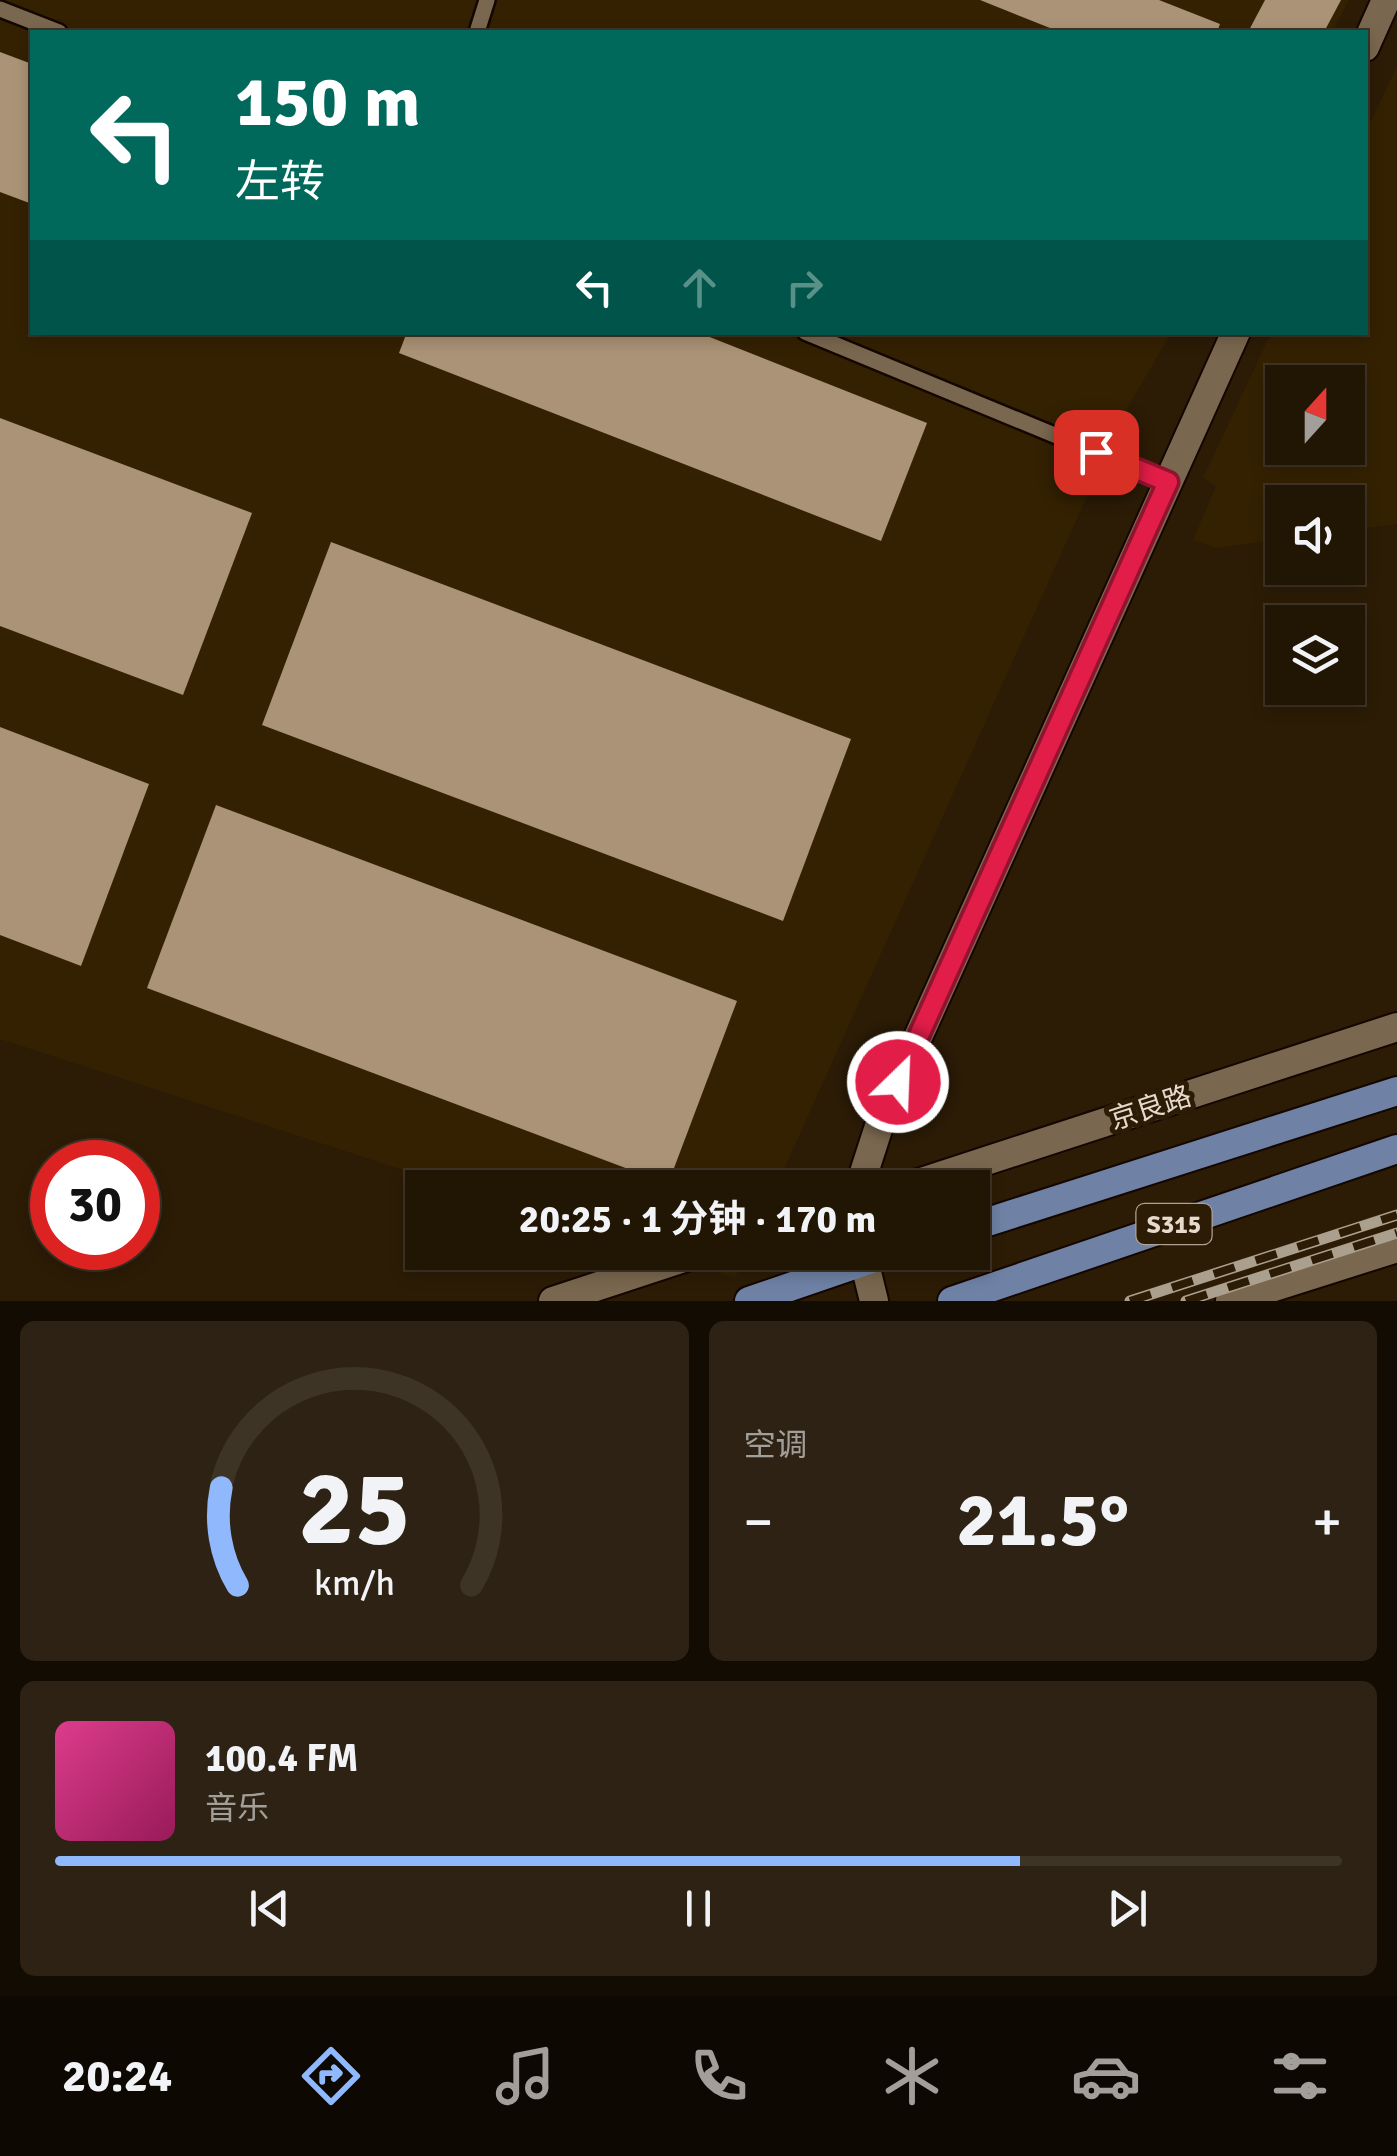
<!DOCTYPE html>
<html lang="zh">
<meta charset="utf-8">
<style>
body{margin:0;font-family:Signika,"Noto Sans SC",sans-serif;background:#2d2213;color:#f1f3f6;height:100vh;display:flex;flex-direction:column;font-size:38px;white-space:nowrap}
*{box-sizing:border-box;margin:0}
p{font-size:32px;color:#a29f9a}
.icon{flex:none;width:55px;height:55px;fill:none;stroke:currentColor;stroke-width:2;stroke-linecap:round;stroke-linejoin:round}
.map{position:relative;height:1301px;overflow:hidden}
.panel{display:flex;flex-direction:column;gap:20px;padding:20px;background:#120c02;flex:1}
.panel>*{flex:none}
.guide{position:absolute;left:30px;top:30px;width:1338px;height:305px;border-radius:0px;box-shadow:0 5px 15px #0003,0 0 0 2px #3e3426;background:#00695c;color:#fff;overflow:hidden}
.needle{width:65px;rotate:21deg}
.fabs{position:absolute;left:1265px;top:365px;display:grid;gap:20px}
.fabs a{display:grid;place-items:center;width:100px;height:100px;border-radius:0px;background:#211504;box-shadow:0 5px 15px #0003,0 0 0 2px #3e3426;font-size:50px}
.speed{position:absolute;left:30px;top:1140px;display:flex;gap:20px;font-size:50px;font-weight:700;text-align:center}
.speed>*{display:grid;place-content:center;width:130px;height:130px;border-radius:50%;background:#211504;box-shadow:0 5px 15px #0003,0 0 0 2px #3e3426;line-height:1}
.speed .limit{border:15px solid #d22;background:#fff;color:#111}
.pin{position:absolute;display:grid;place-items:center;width:85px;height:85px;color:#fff;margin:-42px;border-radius:20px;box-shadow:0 5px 15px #0006}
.me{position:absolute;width:110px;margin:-55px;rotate:24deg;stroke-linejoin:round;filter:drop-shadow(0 0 8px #0008)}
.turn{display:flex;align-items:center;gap:35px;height:210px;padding:0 40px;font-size:45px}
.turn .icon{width:130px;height:130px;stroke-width:2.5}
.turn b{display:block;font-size:70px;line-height:85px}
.lanes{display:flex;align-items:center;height:95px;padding:0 40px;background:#0003;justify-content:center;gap:50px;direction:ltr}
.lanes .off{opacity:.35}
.big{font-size:75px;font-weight:700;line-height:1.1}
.panel .card{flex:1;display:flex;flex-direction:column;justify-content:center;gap:15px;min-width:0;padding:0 35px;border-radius:15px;background:#2d2213}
.panel .dial{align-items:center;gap:0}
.dial svg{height:260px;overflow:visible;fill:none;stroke:#3e3426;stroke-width:7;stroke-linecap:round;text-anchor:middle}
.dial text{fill:#f1f3f6;stroke:none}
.song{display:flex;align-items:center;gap:30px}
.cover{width:120px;height:120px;border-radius:15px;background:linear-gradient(135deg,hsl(330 70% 55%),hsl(330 70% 35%))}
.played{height:10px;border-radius:5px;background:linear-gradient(90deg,#90b8fd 75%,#3e3426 75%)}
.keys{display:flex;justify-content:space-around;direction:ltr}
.heat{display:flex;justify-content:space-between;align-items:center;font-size:55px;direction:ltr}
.panel .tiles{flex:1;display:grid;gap:20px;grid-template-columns:1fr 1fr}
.card:last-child{grid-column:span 2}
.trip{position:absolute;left:405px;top:1170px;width:585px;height:100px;border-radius:0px;background:#211504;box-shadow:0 5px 15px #0003,0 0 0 2px #3e3426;font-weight:700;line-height:100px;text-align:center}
.tabs{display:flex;height:160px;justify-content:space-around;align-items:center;background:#0d0802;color:#a29f9a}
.tabs .icon{width:70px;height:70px}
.tabs .current{color:#90b8fd}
.tabs b{font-size:45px;color:#f1f3f6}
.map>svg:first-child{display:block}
.built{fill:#342102;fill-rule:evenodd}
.building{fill:#aa9376}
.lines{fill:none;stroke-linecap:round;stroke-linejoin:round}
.service-casing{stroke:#140600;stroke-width:20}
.minor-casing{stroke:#140600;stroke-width:32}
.tertiary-casing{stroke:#140600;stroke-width:32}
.primary-casing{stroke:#140600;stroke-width:32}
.service{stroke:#7a674f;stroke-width:15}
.minor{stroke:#7a674f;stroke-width:28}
.tertiary{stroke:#7a674f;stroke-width:28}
.primary{stroke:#6f82a5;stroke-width:28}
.rail-casing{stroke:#ab9f8e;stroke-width:11}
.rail{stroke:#2c1c06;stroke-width:8;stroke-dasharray:22;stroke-linecap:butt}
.route-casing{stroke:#92132f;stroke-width:25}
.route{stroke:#e11d48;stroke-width:18}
.labels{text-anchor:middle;stroke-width:10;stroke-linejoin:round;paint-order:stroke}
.shield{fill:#2c1c06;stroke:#aea191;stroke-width:2.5}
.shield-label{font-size:25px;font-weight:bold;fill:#e5dacc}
.street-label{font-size:28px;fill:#e5dacc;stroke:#2c1c06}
</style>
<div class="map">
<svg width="1397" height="1301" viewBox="0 0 1397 1301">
<rect width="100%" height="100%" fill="#2c1c06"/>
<!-- built -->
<g class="built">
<path d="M0 0H1349L1332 32H32V332L1171 333 1125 412 776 1187H456L0 1039Z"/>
<path d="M1397 66V524L1348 530V502H1282V539L1216 548 1193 540 1216 486 1203 478 1271 333 1365 332V134ZM1282 382H1348V448H1282Z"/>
<path d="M655 1253H747L735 1278Z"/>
</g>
<!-- building -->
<g class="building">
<path d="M980 0H1159L1220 24 1217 32H1060Z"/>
<path d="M1265 0H1341L1324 32H1248Z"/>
<path d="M0 52 32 64V204L0 192Z"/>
<path d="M407 332H697L927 423 881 541 399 353Z"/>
<path d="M0 418 252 513 183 695 0 626Z"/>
<path d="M331 542 851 739 783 921 262 725Z"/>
<path d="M0 727 149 784 81 966 0 935Z"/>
<path d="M216 805 737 1001 668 1184 147 988Z"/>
</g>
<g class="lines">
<!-- service casing -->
<g class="service-casing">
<g id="service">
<path d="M0 9 59 32"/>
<path d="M477 32 487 0"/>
<path d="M805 332 1168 482"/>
</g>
</g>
<!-- minor casing -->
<g class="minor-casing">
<g id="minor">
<path d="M1365 47 1386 0"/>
<path d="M859 1188 882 1117 1236 332"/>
<path d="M862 1252 874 1301"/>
</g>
</g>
<!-- tertiary casing -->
<g class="tertiary-casing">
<g id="tertiary">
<path d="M903 1188 1397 1027"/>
<path d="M553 1301 702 1252"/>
<path d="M1230 1301 1397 1248"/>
</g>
</g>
<!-- primary casing -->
<g class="primary-casing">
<g id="primary">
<path d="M972 1227 1397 1091"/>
<path d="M749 1301 892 1252"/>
<path d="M952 1301 1397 1149"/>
</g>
</g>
<!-- service -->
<use href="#service" class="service"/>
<!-- minor -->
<use href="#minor" class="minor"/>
<!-- tertiary -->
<use href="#tertiary" class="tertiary"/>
<!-- primary -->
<use href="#primary" class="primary"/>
<!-- rail casing -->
<g class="rail-casing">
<g id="rail">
<path d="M1130 1301 1397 1215"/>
<path d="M1186 1301 1397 1233"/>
</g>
</g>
<!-- rail -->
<use href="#rail" class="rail"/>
</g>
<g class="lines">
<!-- route casing -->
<g class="route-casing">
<path id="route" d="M898 1082 1168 482 1096 452"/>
</g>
<!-- route -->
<use href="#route" class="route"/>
</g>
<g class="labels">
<!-- shield labels -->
<rect class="shield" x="1136.5" y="1204" width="75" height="40" rx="8"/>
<g class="shield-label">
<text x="1174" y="1233">S315</text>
</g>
<!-- street labels -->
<g class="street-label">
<text transform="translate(1150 1107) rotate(-18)" y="10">京良路</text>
</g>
</g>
</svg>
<div class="fabs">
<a><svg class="needle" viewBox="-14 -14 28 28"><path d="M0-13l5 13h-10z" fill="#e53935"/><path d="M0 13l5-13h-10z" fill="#a29f9a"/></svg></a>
<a><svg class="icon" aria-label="sound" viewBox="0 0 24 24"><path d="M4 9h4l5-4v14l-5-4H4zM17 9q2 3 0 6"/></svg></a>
<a><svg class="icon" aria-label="layers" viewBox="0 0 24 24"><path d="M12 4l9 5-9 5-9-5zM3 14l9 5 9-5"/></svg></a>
</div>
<div class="speed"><div class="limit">30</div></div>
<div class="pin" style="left:1096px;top:452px;background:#d93025"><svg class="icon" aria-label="arrive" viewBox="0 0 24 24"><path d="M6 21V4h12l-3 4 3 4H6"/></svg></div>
<svg class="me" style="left:898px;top:1082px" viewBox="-20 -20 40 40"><circle r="17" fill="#e11d48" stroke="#fff" stroke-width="3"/><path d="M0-11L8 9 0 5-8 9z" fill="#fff"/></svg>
<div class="trip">20:25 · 1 分钟 · 170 m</div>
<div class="guide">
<div class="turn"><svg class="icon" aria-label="left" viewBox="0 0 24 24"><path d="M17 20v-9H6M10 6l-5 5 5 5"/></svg><div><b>150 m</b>左转</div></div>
<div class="lanes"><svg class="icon" aria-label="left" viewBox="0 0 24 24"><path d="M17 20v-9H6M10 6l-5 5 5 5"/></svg><svg class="icon off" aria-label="ahead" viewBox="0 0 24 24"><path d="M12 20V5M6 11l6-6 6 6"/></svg><svg class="icon off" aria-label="right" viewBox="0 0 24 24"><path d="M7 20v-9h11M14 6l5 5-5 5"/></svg></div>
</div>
</div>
<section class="panel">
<div class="tiles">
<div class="card dial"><svg viewBox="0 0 100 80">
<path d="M14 69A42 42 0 1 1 86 69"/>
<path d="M14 69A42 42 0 0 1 9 39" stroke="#90b8fd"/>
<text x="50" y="56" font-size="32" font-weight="700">25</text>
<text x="50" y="72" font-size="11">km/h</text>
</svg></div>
<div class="card"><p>空调</p>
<div class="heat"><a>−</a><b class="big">21.5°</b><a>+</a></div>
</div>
<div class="card">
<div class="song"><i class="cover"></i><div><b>100.4 FM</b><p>音乐</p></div></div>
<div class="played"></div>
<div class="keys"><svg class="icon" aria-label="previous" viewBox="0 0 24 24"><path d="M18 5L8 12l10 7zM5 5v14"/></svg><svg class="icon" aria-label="pause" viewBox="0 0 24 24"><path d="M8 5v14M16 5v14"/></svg><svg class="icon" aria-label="next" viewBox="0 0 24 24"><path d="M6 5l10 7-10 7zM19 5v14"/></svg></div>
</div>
</div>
</section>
<nav class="tabs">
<b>20:24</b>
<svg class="icon current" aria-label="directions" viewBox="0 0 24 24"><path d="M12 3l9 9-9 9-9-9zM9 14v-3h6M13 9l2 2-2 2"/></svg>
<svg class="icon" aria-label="music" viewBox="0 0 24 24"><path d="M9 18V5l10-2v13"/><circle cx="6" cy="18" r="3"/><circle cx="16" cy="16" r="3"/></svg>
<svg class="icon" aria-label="phone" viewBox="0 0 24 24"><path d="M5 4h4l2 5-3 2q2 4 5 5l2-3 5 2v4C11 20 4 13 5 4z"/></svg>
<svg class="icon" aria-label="climate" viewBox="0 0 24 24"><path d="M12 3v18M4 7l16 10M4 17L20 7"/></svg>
<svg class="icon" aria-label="car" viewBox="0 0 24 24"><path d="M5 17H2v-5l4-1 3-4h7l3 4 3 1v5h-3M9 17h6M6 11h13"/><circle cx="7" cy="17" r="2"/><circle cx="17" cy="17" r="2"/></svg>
<svg class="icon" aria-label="filters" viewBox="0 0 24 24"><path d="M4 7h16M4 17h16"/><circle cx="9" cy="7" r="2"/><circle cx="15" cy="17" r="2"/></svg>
</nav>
